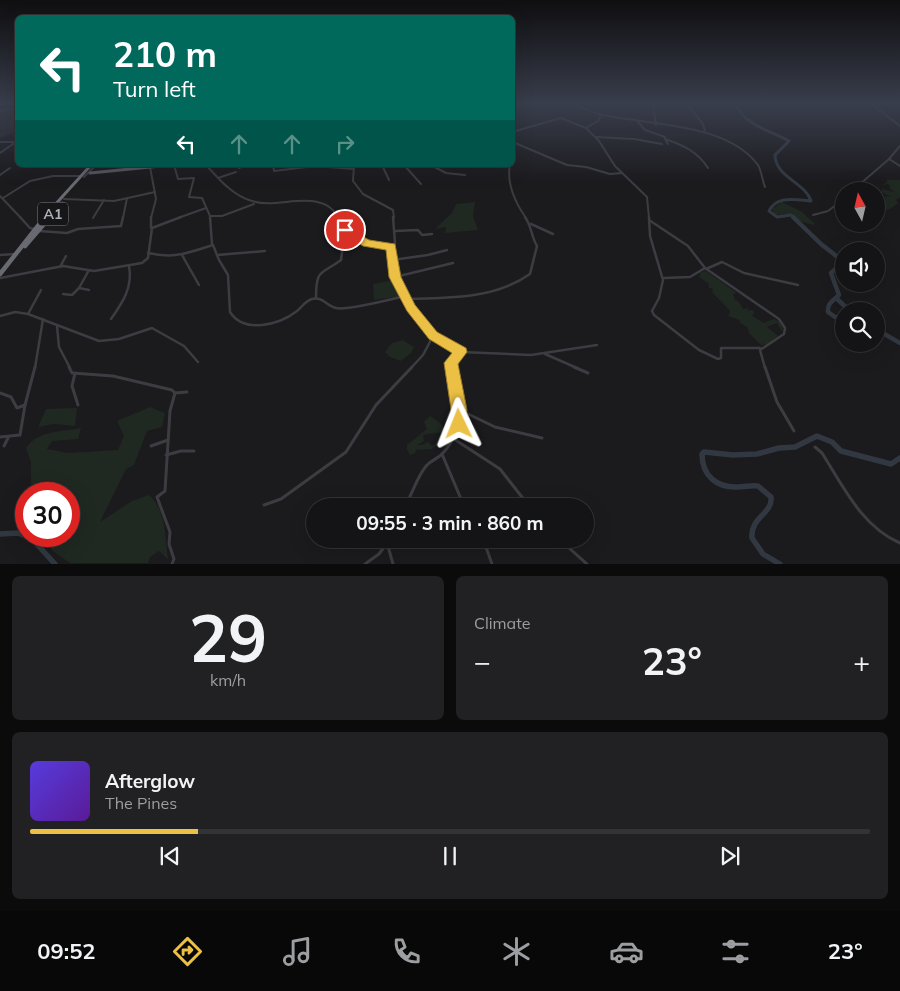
<!DOCTYPE html>
<meta charset="utf-8">
<style>
body{margin:0;font-family:Mulish,sans-serif;background:#212123;color:#f1f3f6;height:100vh;display:flex;flex-direction:column;font-size:19px;white-space:nowrap}
*{box-sizing:border-box;margin:0}
p{font-size:16px;color:#9d9ea1}
.icon{flex:none;width:28px;height:28px;fill:none;stroke:currentColor;stroke-width:2;stroke-linecap:round;stroke-linejoin:round}
.map{position:relative;height:564px;overflow:hidden}
.drawer{display:flex;flex-direction:column;gap:12px;padding:12px;background:#0b0b0c;flex:1}
.drawer>*{flex:none}
.top-card{position:absolute;left:15px;top:15px;width:500px;height:152px;border-radius:8px;box-shadow:0 5px 20px #0002,0 0 0 1px #333335;background:#00695c;color:#fff;overflow:hidden}
.needle{width:32px;rotate:352deg}
.controls{position:absolute;left:835px;top:182px;display:grid;gap:10px}
.controls a{display:grid;place-items:center;width:50px;height:50px;border-radius:50%;background:#141416;box-shadow:0 5px 20px #0002,0 0 0 1px #333335;font-size:25px}
.speed{position:absolute;left:15px;top:482px;display:flex;gap:10px;font-size:25px;font-weight:700;text-align:center}
.speed>*{display:grid;place-content:center;width:65px;height:65px;border-radius:50%;background:#141416;box-shadow:0 5px 20px #0002,0 0 0 1px #333335;line-height:1}
.speed .limit{border:8px solid #d22;background:#fff;color:#111}
.pin{position:absolute;display:grid;place-items:center;width:42px;height:42px;color:#fff;margin:-21px;border:2px solid #fff;border-radius:50%;box-shadow:0 1px 5px #0007}
.me{position:absolute;width:55px;margin:-28px;rotate:358deg;stroke-linejoin:round;filter:drop-shadow(0 0 4px #0008)}
.turn{display:flex;align-items:center;gap:18px;height:105px;padding:0 15px;font-size:22px}
.turn .icon{width:65px;height:65px;stroke-width:2.5}
.turn b{display:block;font-size:35px;line-height:42px}
.lanes{display:flex;align-items:center;height:48px;padding:0 15px;background:#0003;justify-content:center;gap:25px;direction:ltr}
.lanes .off{opacity:.35}
.big{font-size:38px;font-weight:700;line-height:1.1}
.drawer .card{flex:1;display:flex;flex-direction:column;justify-content:center;gap:8px;min-width:0;padding:0 18px;border-radius:8px;background:#212123}
.drawer .dial{align-items:center;gap:0}
.dial b{font-size:65px;line-height:1}
.song{display:flex;align-items:center;gap:15px}
.cover{width:60px;height:60px;border-radius:8px;background:linear-gradient(135deg,hsl(250 70% 55%),hsl(270 70% 35%))}
.played{height:5px;border-radius:2px;background:linear-gradient(90deg,#ebc044 20%,#333335 20%)}
.keys{display:flex;justify-content:space-around;direction:ltr}
.heat{display:flex;justify-content:space-between;align-items:center;font-size:28px;direction:ltr}
.drawer .tiles{flex:1;display:grid;gap:12px;grid-template-columns:1fr 1fr}
.card:last-child{grid-column:span 2}
.trip{position:absolute;left:306px;top:498px;width:288px;height:50px;border-radius:25px;background:#141416;box-shadow:0 5px 20px #0002,0 0 0 1px #333335;font-weight:700;line-height:50px;text-align:center}
.menu{display:flex;height:80px;justify-content:space-around;align-items:center;background:#080809;color:#9d9ea1}
.menu .icon{width:35px;height:35px}
.menu .selected{color:#ebc044}
.menu b{font-size:22px;color:#f1f3f6}
.map>svg:first-child{display:block}
.built{fill:#27262a}
.green{fill:#202822}
.lines{fill:none;stroke-linecap:round;stroke-linejoin:round}
.river-far2{stroke:#313841;stroke-width:3}
.river-far1{stroke:#313841;stroke-width:4.5}
.river{stroke:#313841;stroke-width:5.5}
.minor-far2{stroke:#3c3c42;stroke-width:2}
.minor-far1{stroke:#3c3c42;stroke-width:2.5}
.minor{stroke:#3c3c42;stroke-width:3}
.major{stroke:#585960;stroke-width:3}
.highway-far1{stroke:#686a72;stroke-width:3}
.highway{stroke:#686a72;stroke-width:4.5}
.route{fill:#ebc044;stroke:#997d2c}
.labels{text-anchor:middle;stroke-width:5;stroke-linejoin:round;paint-order:stroke}
.shield{fill:#161518;stroke:#80828a;stroke-width:1}
.shield-label{font-size:14px;font-weight:bold;fill:#aeb1bb}
</style>
<div class="map">
<svg width="900" height="564" viewBox="0 0 900 564">
<rect width="100%" height="100%" fill="#1b1a1d"/>
<!-- built -->
<path class="built" d="M17 108V131L0 138V112Z"/>
<!-- green -->
<g class="green">
<path d="M886 180H900V197L896 200 898 203 890 209 876 213V203L885 201V196L892 197 881 192 882 189 894 192 889 188 890 187 888 184 882 185 887 182Z"/>
<path d="M475 202 473 216 478 230 445 233 446 227 435 229 452 213 456 204Z"/>
<path d="M782 202 802 212 814 223V225L799 221 791 214 775 215 772 209Z"/>
<path d="M706 271 737 293 733 294 735 300 739 302 743 309 749 308 747 311 752 310 755 312 752 316 764 323 774 319C779 321 784 325 782 332L777 323 767 327 778 336 769 344 761 345 749 333 748 328 739 322 740 320 728 316 730 311 712 292 713 289 709 288V284L699 277 701 272Z"/>
<path d="M394 280 403 296 374 300 373 284Z"/>
<path d="M403 340 414 347 411 353 401 361 390 357 385 352 392 343Z"/>
<path d="M150 407 165 413 162 427 147 431 134 465 126 469 100 522 132 501 149 495C166 509 165 538 168 559L159 551 150 557 148 563H70L54 552 39 536H69V494H31V462L26 448C38 430 62 432 81 428L78 439 52 441 47 449 68 453 118 450 124 436 117 421Z"/>
<path d="M77 408 75 426 53 424 38 427 46 409Z"/>
<path d="M430 416 440 423 446 432 426 434 423 436 424 441 417 445H422L428 442 432 446 437 443 442 434 446 435 432 449 416 450 415 453 410 455 407 449V445L427 429 424 422Z"/>
</g>
<g class="lines">
<!-- river-far2 -->
<path class="river-far2" d="M735 103C745 126 769 130 789 141L775 155C775 177 806 183 811 201 796 200 777 195 769 211L777 217 791 215 794 218"/>
<!-- river-far1 -->
<g class="river-far1">
<path d="M793 217 821 244 844 262 831 273 839 295C833 301 827 303 828 312L835 317H844"/>
<path d="M836 298 850 311"/>
<path d="M876 329 900 343"/>
</g>
<!-- river -->
<g class="river">
<path d="M0 534 18 533 26 536"/>
<path d="M27 536 35 542 55 564"/>
<path d="M780 564 763 554 752 538C750 517 773 514 771 497L758 486C751 485 745 487 738 487 717 488 702 476 702 454L704 452 733 455 757 454 779 448 795 447 817 436 832 442 841 451 891 464 900 458"/>
</g>
<!-- minor-far2 -->
<g class="minor-far2">
<path d="M571 103C581 107 592 113 603 115 650 125 727 123 758 165 762 172 762 180 765 187"/>
<path d="M653 103 656 125"/>
<path d="M686 103 703 124 705 131 703 132"/>
<path d="M870 103 900 126"/>
<path d="M0 111 18 107"/>
<path d="M601 115 598 121 586 128 599 141 615 166 647 197 649 218"/>
<path d="M638 122 645 130 665 137V139"/>
<path d="M512 132 561 118 586 128"/>
<path d="M596 137 634 139 662 144"/>
<path d="M512 138 515 150 512 162"/>
<path d="M0 142H16"/>
<path d="M515 143 567 165 586 167 610 174 622 173"/>
<path d="M668 144 665 139C683 145 698 152 708 168"/>
<path d="M900 146 889 159 900 166"/>
<path d="M0 153 16 142"/>
<path d="M174 165 178 179 194 178 189 197 202 198 210 216H222L254 204"/>
<path d="M206 165C219 179 233 196 252 201 279 210 322 186 339 218"/>
<path d="M273 165 274 171 315 166"/>
<path d="M354 165 353 181 363 194 393 210 394 218"/>
<path d="M382 165 389 180"/>
<path d="M404 165 421 184"/>
<path d="M431 165 446 173 465 175"/>
<path d="M510 165C506 183 516 204 526 218"/>
<path d="M315 166 354 169"/>
<path d="M150 167 156 199 151 218"/>
<path d="M239 168 246 165"/>
<path d="M0 175 10 168"/>
<path d="M84 177 96 165"/>
<path d="M218 178 236 172"/>
<path d="M852 191 889 159"/>
<path d="M0 196 21 218"/>
<path d="M3 198 30 181 53 176H81"/>
<path d="M64 199 114 201 155 192"/>
<path d="M813 215 828 211 844 199"/>
<path d="M210 216V218"/>
<path d="M93 218 104 200"/>
<path d="M123 218 127 198"/>
<path d="M178 218 206 208"/>
</g>
<!-- minor-far1 -->
<g class="minor-far1">
<path d="M20 217 30 228 34 229"/>
<path d="M151 217V228"/>
<path d="M210 217 212 244"/>
<path d="M338 217C349 240 369 240 391 247"/>
<path d="M393 217 395 243 391 247 392 268 411 308 433 336 461 352 531 355 597 345"/>
<path d="M649 217 650 236 663 280 659 298 652 311 654 315 699 350 718 359 721 358V348H760"/>
<path d="M649 220 688 246 705 268 779 319 785 328 784 334 760 350 765 368"/>
<path d="M531 224 553 234"/>
<path d="M39 231 67 233 78 229 121 226 123 217"/>
<path d="M395 231 418 230 422 235 432 234"/>
<path d="M148 253C175 259 187 253 213 245L219 260 228 275 230 312C244 334 279 325 297 311 302 307 305 301 312 299 322 296 327 306 336 308 346 311 392 299 405 296"/>
<path d="M0 255 15 254"/>
<path d="M182 255 199 285"/>
<path d="M217 255 265 251"/>
<path d="M392 260 428 255 447 250"/>
<path d="M60 267 66 256"/>
<path d="M706 269 722 262 744 273 798 285"/>
<path d="M89 270 79 288 89 290"/>
<path d="M395 277 453 263"/>
<path d="M0 278 63 266 94 271 142 263 148 258 152 228 181 217"/>
<path d="M664 278 690 277 705 268"/>
<path d="M63 294 72 295 79 288"/>
<path d="M316 298C316 268 321 275 341 260L345 230"/>
<path d="M407 299C448 298 495 299 530 274L537 246C531 236 532 227 525 217"/>
<path d="M28 314 41 290"/>
<path d="M0 316 15 312 28 314 99 341 119 339 152 328 184 346 198 362"/>
<path d="M111 319C123 302 133 287 129 266"/>
<path d="M57 326 59 347 70 368"/>
<path d="M545 354 577 368"/>
<path d="M35 368 43 319"/>
<path d="M411 368 423 355 433 336"/>
<path d="M452 368 451 363 461 352"/>
</g>
<!-- minor -->
<g class="minor">
<path d="M69 367 72 373 113 376 172 390 175 393 187 392"/>
<path d="M574 367 588 373"/>
<path d="M765 367 777 402 794 431"/>
<path d="M75 373 72 386 78 405"/>
<path d="M0 393 11 397 17 408 25 405 35 367"/>
<path d="M460 410 495 427 542 438"/>
<path d="M0 437 20 435 25 405"/>
<path d="M454 439 500 469 529 506"/>
<path d="M4 446 8 438"/>
<path d="M151 446 168 440"/>
<path d="M815 447 822 453C843 486 862 527 900 543"/>
<path d="M442 454 464 506"/>
<path d="M166 455 181 451H194"/>
<path d="M264 505 281 499 346 452 376 405 412 367"/>
<path d="M405 506C413 493 417 476 427 465 432 460 439 458 443 453 466 428 458 397 452 367"/>
<path d="M467 506H470"/>
<path d="M483 539 492 564"/>
<path d="M548 539 550 543"/>
<path d="M559 539 587 564"/>
<path d="M387 543 393 564"/>
<path d="M172 564 174 559 169 544 170 532 157 497 165 491 170 411 175 393"/>
<path d="M365 564 379 554 390 539"/>
</g>
<!-- major -->
<path class="major" d="M90 173 171 165"/>
<!-- highway-far1 -->
<g class="highway-far1">
<path d="M43 218 91 165"/>
<path d="M49 218 62 203"/>
</g>
<!-- highway -->
<g class="highway">
<path d="M25 246 50 217"/>
<path d="M0 274 45 217"/>
</g>
</g>
<!-- sky -->
<linearGradient id="sky" x2="0" y2="1"><stop stop-color="#0f0e10"/><stop offset="0.57" stop-color="#393e4c"/><stop offset="1" stop-color="#393e4c" stop-opacity="0"/></linearGradient>
<rect width="900" height="182" fill="url(#sky)"/>
<!-- route -->
<path class="route" d="M345 226 369 240 395 244 401 277 415 305 437 332 466 348 467 352 458 364 467 410 464 429 459 431 454 429 444 363 452 353 429 339 407 311 389 277 386 250 363 246 341 232 340 230 341 227Z"/>
<g class="labels">
<!-- shield labels -->
<rect class="shield" x="38" y="202.5" width="30" height="23" rx="4"/>
<g class="shield-label">
<text x="53" y="219">A1</text>
</g>
</g>
</svg>
<div class="controls">
<a><svg class="needle" viewBox="-14 -14 28 28"><path d="M0-13l5 13h-10z" fill="#e53935"/><path d="M0 13l5-13h-10z" fill="#9d9ea1"/></svg></a>
<a><svg class="icon" aria-label="sound" viewBox="0 0 24 24"><path d="M4 9h4l5-4v14l-5-4H4zM17 9q2 3 0 6"/></svg></a>
<a><svg class="icon" aria-label="search" viewBox="0 0 24 24"><circle cx="10" cy="10" r="6"/><path d="M15 15l6 6"/></svg></a>
</div>
<div class="speed"><div class="limit">30</div></div>
<div class="pin" style="left:345px;top:230px;background:#d93025"><svg class="icon" aria-label="arrive" viewBox="0 0 24 24"><path d="M6 21V4h12l-3 4 3 4H6"/></svg></div>
<svg class="me" style="left:459px;top:424px" viewBox="-20 -20 40 40"><path d="M0-17L14 15 0 8-14 15z" fill="#ebc044" stroke="#fff" stroke-width="4"/></svg>
<div class="trip">09:55 · 3 min · 860 m</div>
<div class="top-card">
<div class="turn"><svg class="icon" aria-label="left" viewBox="0 0 24 24"><path d="M17 20v-9H6M10 6l-5 5 5 5"/></svg><div><b>210 m</b>Turn left</div></div>
<div class="lanes"><svg class="icon" aria-label="left" viewBox="0 0 24 24"><path d="M17 20v-9H6M10 6l-5 5 5 5"/></svg><svg class="icon off" aria-label="ahead" viewBox="0 0 24 24"><path d="M12 20V5M6 11l6-6 6 6"/></svg><svg class="icon off" aria-label="ahead" viewBox="0 0 24 24"><path d="M12 20V5M6 11l6-6 6 6"/></svg><svg class="icon off" aria-label="right" viewBox="0 0 24 24"><path d="M7 20v-9h11M14 6l5 5-5 5"/></svg></div>
</div>
</div>
<section class="drawer">
<div class="tiles">
<div class="card dial"><b>29</b><p>km/h</p></div>
<div class="card"><p>Climate</p>
<div class="heat"><a>−</a><b class="big">23°</b><a>+</a></div>
</div>
<div class="card">
<div class="song"><i class="cover"></i><div><b>Afterglow</b><p>The Pines</p></div></div>
<div class="played"></div>
<div class="keys"><svg class="icon" aria-label="previous" viewBox="0 0 24 24"><path d="M18 5L8 12l10 7zM5 5v14"/></svg><svg class="icon" aria-label="pause" viewBox="0 0 24 24"><path d="M8 5v14M16 5v14"/></svg><svg class="icon" aria-label="next" viewBox="0 0 24 24"><path d="M6 5l10 7-10 7zM19 5v14"/></svg></div>
</div>
</div>
</section>
<nav class="menu">
<b>09:52</b>
<svg class="icon selected" aria-label="directions" viewBox="0 0 24 24"><path d="M12 3l9 9-9 9-9-9zM9 14v-3h6M13 9l2 2-2 2"/></svg>
<svg class="icon" aria-label="music" viewBox="0 0 24 24"><path d="M9 18V5l10-2v13"/><circle cx="6" cy="18" r="3"/><circle cx="16" cy="16" r="3"/></svg>
<svg class="icon" aria-label="phone" viewBox="0 0 24 24"><path d="M5 4h4l2 5-3 2q2 4 5 5l2-3 5 2v4C11 20 4 13 5 4z"/></svg>
<svg class="icon" aria-label="climate" viewBox="0 0 24 24"><path d="M12 3v18M4 7l16 10M4 17L20 7"/></svg>
<svg class="icon" aria-label="car" viewBox="0 0 24 24"><path d="M5 17H2v-5l4-1 3-4h7l3 4 3 1v5h-3M9 17h6M6 11h13"/><circle cx="7" cy="17" r="2"/><circle cx="17" cy="17" r="2"/></svg>
<svg class="icon" aria-label="filters" viewBox="0 0 24 24"><path d="M4 7h16M4 17h16"/><circle cx="9" cy="7" r="2"/><circle cx="15" cy="17" r="2"/></svg>
<b>23°</b>
</nav>
